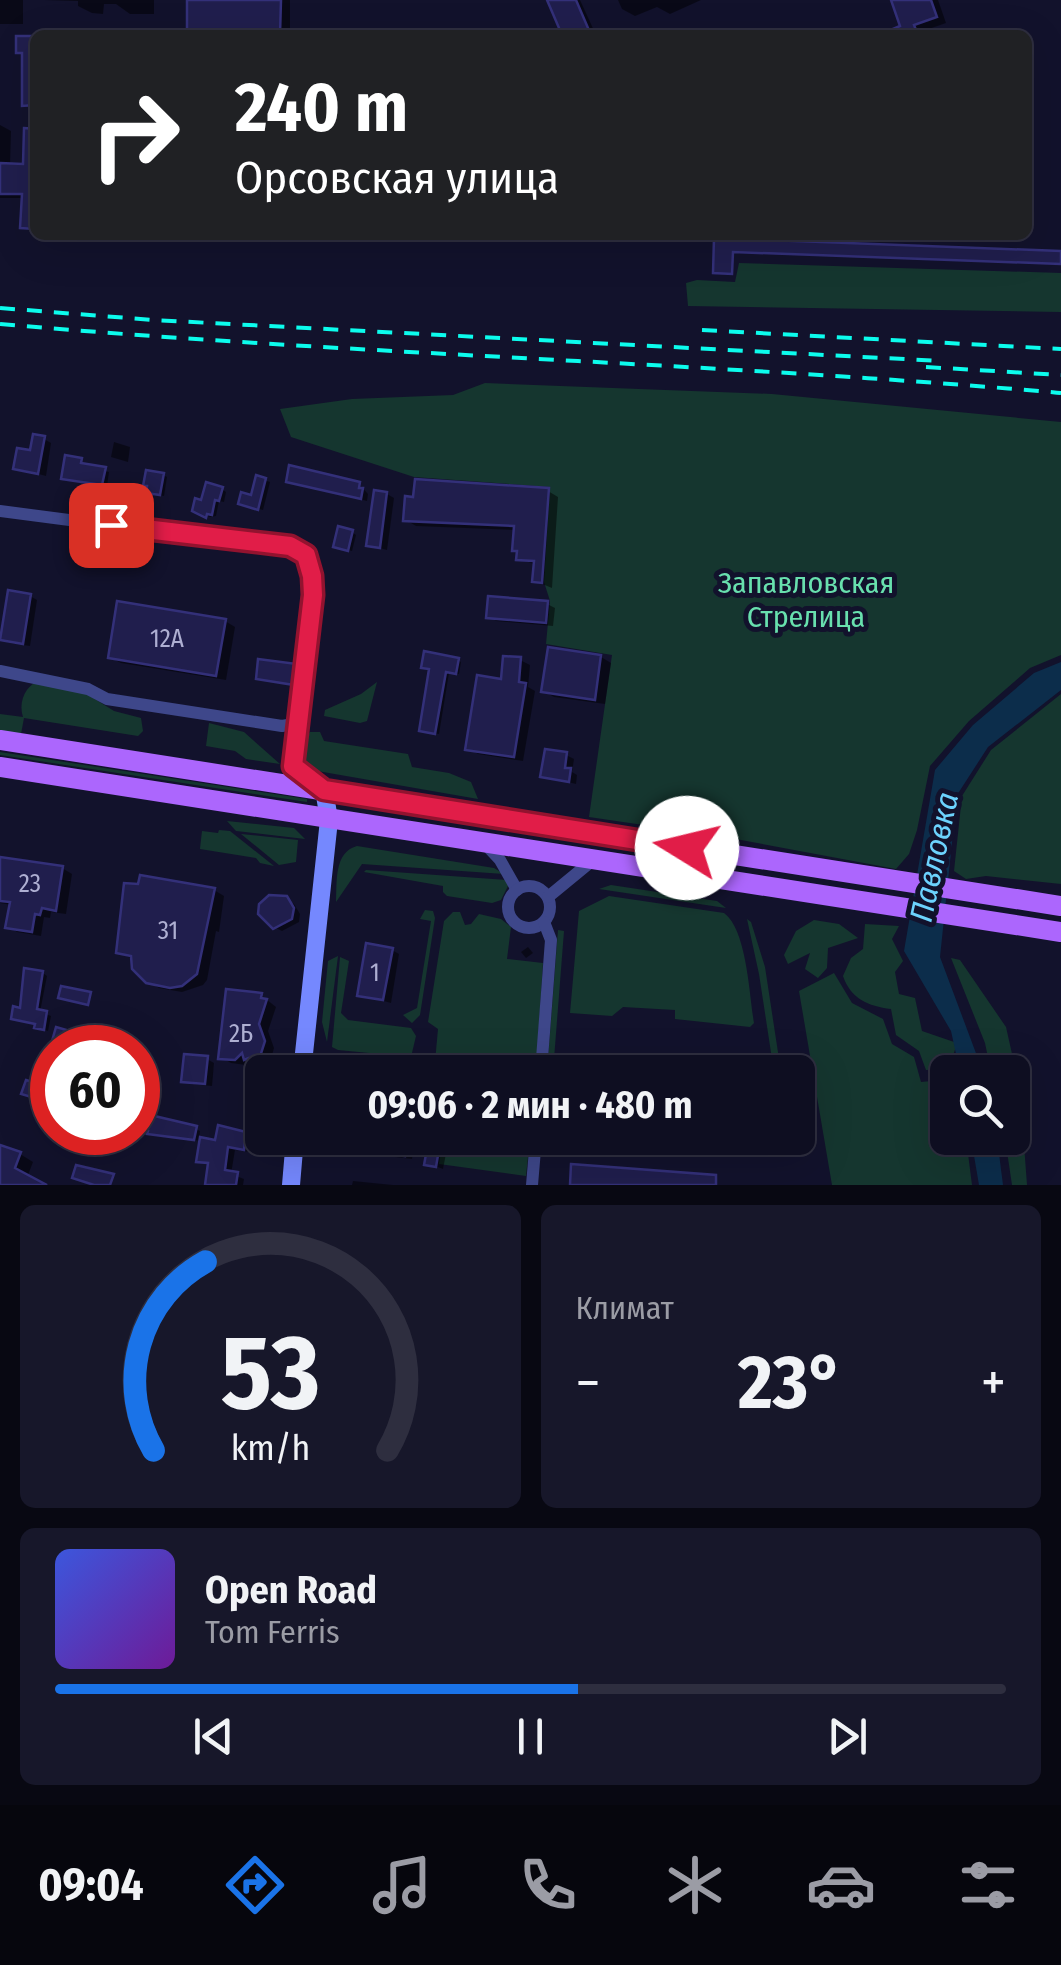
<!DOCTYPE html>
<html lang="ru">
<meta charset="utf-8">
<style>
body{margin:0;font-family:"Fira Sans Condensed",sans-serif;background:#17172a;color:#f1f3f6;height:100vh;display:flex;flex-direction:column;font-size:38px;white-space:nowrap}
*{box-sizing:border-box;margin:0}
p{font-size:32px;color:#9b9ca5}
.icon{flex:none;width:55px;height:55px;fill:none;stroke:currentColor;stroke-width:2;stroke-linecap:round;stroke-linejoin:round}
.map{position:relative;height:1185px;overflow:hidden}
.side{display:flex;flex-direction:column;gap:20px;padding:20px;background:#080812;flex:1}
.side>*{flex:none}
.guide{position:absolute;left:30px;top:30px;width:1002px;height:210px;border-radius:15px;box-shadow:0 10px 40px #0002,0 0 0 2px #2e2e3f;background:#202124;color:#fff;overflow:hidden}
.controls{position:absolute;left:930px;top:1055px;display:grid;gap:20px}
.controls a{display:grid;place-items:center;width:100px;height:100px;border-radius:15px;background:#0e0e21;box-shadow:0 10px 40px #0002,0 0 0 2px #2e2e3f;font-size:50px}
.speed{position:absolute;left:30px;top:1025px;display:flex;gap:20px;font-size:50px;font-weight:700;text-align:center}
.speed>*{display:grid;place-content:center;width:130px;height:130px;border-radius:50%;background:#0e0e21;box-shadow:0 10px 40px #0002,0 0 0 2px #2e2e3f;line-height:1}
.speed .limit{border:15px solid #d22;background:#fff;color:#111}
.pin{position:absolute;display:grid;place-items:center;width:85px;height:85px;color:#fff;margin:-42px;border-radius:20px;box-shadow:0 5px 15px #0006}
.me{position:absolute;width:110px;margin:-55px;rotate:279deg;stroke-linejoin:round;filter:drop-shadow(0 0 8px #0008)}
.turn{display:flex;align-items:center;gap:35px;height:210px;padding:0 40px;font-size:45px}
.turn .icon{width:130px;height:130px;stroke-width:2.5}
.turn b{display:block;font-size:70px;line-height:85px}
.big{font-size:75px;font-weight:700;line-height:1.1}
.side .widget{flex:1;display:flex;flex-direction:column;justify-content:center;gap:15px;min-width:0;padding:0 35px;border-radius:15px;background:#17172a}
.side .dial{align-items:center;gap:0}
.dial svg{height:260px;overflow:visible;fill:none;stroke:#2e2e3f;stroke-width:7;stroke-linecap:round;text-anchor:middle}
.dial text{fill:#f1f3f6;stroke:none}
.song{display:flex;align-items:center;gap:30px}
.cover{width:120px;height:120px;border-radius:15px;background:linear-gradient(135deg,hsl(230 70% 55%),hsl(280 70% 35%))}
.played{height:10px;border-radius:5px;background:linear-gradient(90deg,#1a73e8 55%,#2e2e3f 55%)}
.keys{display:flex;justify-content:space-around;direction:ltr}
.heat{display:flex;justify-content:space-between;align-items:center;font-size:55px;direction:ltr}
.side .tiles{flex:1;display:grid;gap:20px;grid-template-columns:1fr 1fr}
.widget:last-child{grid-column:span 2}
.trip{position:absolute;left:245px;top:1055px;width:570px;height:100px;border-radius:15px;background:#0e0e21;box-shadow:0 10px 40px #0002,0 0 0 2px #2e2e3f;font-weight:700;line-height:100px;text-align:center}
.dock{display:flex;height:160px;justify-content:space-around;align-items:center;background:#06060d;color:#9b9ca5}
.dock .icon{width:70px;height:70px}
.dock .on{color:#1a73e8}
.dock b{font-size:45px;color:#f1f3f6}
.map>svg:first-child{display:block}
.green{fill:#15362f}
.water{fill:#0c2d4b}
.shadow{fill:#0007}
.building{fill:#201e4d;stroke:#333079;stroke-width:2.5}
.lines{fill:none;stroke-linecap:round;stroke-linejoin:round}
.street{stroke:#3e478a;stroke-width:12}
.secondary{stroke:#7588fe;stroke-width:18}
.primary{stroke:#ac66fd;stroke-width:20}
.rail{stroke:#0cfced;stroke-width:4;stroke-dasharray:15 12;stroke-linecap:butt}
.route-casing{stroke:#92132f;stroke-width:25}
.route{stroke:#e11d48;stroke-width:18}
.labels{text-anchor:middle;stroke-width:10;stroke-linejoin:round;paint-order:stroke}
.number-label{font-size:25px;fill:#aeafd2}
.park-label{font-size:30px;fill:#68e0ae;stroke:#12122c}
.water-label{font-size:32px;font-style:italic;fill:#6cd2fd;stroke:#12122c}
</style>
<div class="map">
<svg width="1061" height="1185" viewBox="0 0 1061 1185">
<rect width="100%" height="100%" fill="#12122c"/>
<!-- green -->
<g class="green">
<path d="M739 263 1061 273V312L688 306 686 283 697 280 735 282Z"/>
<path d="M485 383 772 394 1061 422V655L1030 668 969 721 930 766 917 830 909 854 896 869 725 837 589 817 612 655 546 644 550 601 544 582 550 487 414 477 291 437 280 409 352 399 453 395Z"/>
<path d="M377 682 367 721 360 723 324 716 325 710 361 694Z"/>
<path d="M34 683 82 691 114 711 141 718 143 731 138 736 24 718 21 734 0 731V714L23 717C19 704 23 691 34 683Z"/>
<path d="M1061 694V884L986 876 966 879 954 871 962 796 991 750Z"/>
<path d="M209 723 244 732 280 764 246 759 235 751 206 746Z"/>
<path d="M310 732H320L324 741 408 754 412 767 449 773 471 782 478 799 306 769V738Z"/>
<path d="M0 752 307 799V802L0 755Z"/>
<path d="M227 821 294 828 305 839 236 831Z"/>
<path d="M219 830 230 831 274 866 260 863 256 858 200 849 202 831 218 833Z"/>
<path d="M241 834 298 840 296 862 279 865Z"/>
<path d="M357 846 494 868 504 874 362 864 336 902C337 882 334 852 357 846Z"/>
<path d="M366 870 507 880 509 884 501 900 492 903 447 896 443 892V886L364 872Z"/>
<path d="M611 885 717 901 726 908 599 889Z"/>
<path d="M609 896 724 913C747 930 749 994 754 1023L750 1027 675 1019V1010L623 1007 612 1016 570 1013 579 911Z"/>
<path d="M425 910 433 911 435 918 420 1015 412 1023 403 1015 417 1008 431 921 420 919Z"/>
<path d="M453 912H460L465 925 471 924 479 914 501 919 511 927 507 959 543 963 536 1072H458L437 1068 435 1062 438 1029 428 1022 444 921Z"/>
<path d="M747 919 751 922 765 967 781 1072H774L759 974Z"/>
<path d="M814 920 839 924 858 938 828 948 827 968 818 978 805 969 810 953 788 964 784 955 796 931Z"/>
<path d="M865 924 899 926 892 939 903 961 895 972 899 994 915 998 922 1031 957 1043 949 1069 926 1070 919 1051 896 1035 891 1009C868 1006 851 999 843 976L851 958 863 949Z"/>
<path d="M558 930 564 931 553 1072H547Z"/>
<path d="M338 956 327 1042 322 1022 328 961Z"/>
<path d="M340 957 349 961 341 1013 348 1020 411 1028 416 1036 411 1057 338 1050 332 1047Z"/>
<path d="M951 958 960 960 1006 1027 1020 1090 1027 1185H1012L1005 1138H1012V1072H991L985 1043Z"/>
<path d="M834 973 852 1003 883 1019 892 1044 914 1057 921 1082 942 1080 947 1093 948 1138H966L972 1185H832L799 991Z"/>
<path d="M443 1138H530L526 1176 439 1164Z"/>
</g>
<!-- water -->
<g class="water">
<path d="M1061 662V690L988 747 957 795 940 957 983 1072H960L951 1031 904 951 935 770 973 725 1034 673Z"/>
<path d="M971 1138H997L1003 1185H979Z"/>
</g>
<!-- shadow -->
<g class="shadow">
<rect x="0" y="0" width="23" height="24"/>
<path d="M44 0H154V14H130L116 4H104L103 14 92 13 78 6V1Z"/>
<path d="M190 0H290V35H189Z"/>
<path d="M550 0H580L596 35H565Z"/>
<path d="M618 0H701L670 14 657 7 635 16 622 9Z"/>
<path d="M894 0H938L946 23 923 31 925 35H883L904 28Z"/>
<path d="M0 125 11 131 10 166H25L35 136V233L23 227 24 198H0Z"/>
<path d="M100 235H156V240H137L131 236Z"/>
<path d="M44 439 51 443 46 476 16 468Z"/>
<path d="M114 442 130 447 128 462 111 457Z"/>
<path d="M81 461 84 466 109 472 107 486 63 478Z"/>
<path d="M163 475 167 477 164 496 153 494Z"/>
<path d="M258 478 270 482 263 510 245 505 253 498Z"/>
<path d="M289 481 359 484 368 494 367 501Z"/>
<path d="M222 489 226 492 224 502 219 501 216 516 210 517 195 510Z"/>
<path d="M548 491 558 497 552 588 535 581 536 565 519 558 516 530 416 526 406 520Z"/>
<path d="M387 494 394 498 387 550 369 545Z"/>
<path d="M352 532 356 535 352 551 340 548Z"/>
<path d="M30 596 37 600 30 646 10 643 2 639Z"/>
<path d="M547 604 555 608 553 626 496 621 489 616Z"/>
<path d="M225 621 235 627 226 680 121 663 110 657Z"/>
<path d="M601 657 611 663 605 704 554 697 544 691Z"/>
<path d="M458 660 461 662 459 674 449 673 439 734 425 732 432 669Z"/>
<path d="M520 660 530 665 528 687 535 691 523 761 478 754 468 748 503 682Z"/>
<path d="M296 666 303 670 301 687 259 677Z"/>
<path d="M566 755 574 759 572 772 577 775 576 784 543 776Z"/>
<path d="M0 860 62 868 72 874 66 914 51 912 50 918 44 917 41 936 17 932 8 926 12 905 0 903Z"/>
<path d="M214 890 224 896 219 932 216 931 207 980 203 985 182 992 159 988 148 981 133 959 118 952Z"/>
<path d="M286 899 294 904 300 914 299 922 282 931 274 927Z"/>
<path d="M528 947 533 953 526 958 521 952Z"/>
<path d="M392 950 399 954 391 1003 359 994Z"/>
<path d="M43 973 47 976 40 1012 51 1016 48 1031 37 1027 22 1011Z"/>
<path d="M261 995 276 1007 268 1031 274 1048 269 1066 250 1060 246 1065 231 1063 221 1057Z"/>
<path d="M139 1056 154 1062 152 1068 158 1071 155 1082 138 1073Z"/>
<path d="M207 1059 214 1063 212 1086 191 1084 183 1080Z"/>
<path d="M138 1115 196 1129 200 1131 199 1139 217 1142 246 1135 252 1139 250 1152 235 1150 231 1174 244 1179 243 1185H207L211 1165 199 1160 202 1141 154 1135 138 1124Z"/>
<path d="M342 1138H414L412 1159 346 1151 338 1147Z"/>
<path d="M432 1138H449L443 1169 427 1163Z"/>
<path d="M20 1154 33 1162 28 1175 46 1185H0V1156Z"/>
<path d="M353 1181 393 1185H345H352Z"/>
</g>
<!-- building -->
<g class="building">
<path d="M187 0H281L280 35H187Z"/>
<path d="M547 0H576L591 35H562Z"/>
<path d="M891 0H931L937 17 914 25 918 35H879L900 26Z"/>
<path d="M16 36H35V105L22 106V53H16Z"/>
<path d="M24 128 35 129V229L20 228 22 194H0V163L23 164Z"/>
<path d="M714 238 1061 251V264L733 252 732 274 713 273Z"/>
<path d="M33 434 45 436 38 474 13 469 17 448 30 450Z"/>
<path d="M65 455 82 458 81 463 106 467 102 485 61 479Z"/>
<path d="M289 465 360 482 359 488H363L361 499 286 482Z"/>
<path d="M146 470 164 473 160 495 146 493 147 486H143Z"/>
<path d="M256 475 266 478 258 510 238 504 241 492 251 495Z"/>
<path d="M415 479 549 488 542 583 532 582 534 561 516 560 517 551H512L514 526 403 521 405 496 413 497Z"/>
<path d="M206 482 223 487 219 501 215 500 212 515 207 514 206 518 192 511 195 498 201 500Z"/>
<path d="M374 490 387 492 380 548 366 546Z"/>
<path d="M338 526 353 530 348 551 333 547Z"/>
<path d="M8 590 31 594 23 644 0 640Z"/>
<path d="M488 596 548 601 546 623 486 618Z"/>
<path d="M117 601 226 619 216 676 108 658Z"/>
<path d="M548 647 601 655 595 700 541 692Z"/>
<path d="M424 651 459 658 456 674 446 672 435 734 419 731 429 669 421 668Z"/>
<path d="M503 656 521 657 519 682 526 683 514 757 465 750 477 675 501 679Z"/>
<path d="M258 659 297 664 294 685 256 679Z"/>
<path d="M545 749 567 752 565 768H571L569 782 540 777Z"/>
<path d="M0 857 63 866 56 911 42 908 40 915 35 914 32 932 5 928 10 902 0 901Z"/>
<path d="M140 875 215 888 197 974 182 986 170 988 146 983 132 969 131 956 116 953 124 883 138 884Z"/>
<path d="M269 895 287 896 294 908 292 919 273 929 258 914 259 904Z"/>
<path d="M366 943 393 948 383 1000 357 996Z"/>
<path d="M24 968 43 971 37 1009 47 1011 44 1030 34 1028 35 1024 11 1019 13 1006 20 1008Z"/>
<path d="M61 986 91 992 88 1005 58 998Z"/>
<path d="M226 989 262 993 261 998 267 999 259 1024 265 1041 258 1063 249 1058 244 1060 242 1053 235 1060 218 1059Z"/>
<path d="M56 1027 77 1033 72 1048H50Z"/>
<path d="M138 1053 151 1057 148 1064 155 1066 151 1081 139 1078Z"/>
<path d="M184 1054 208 1056 205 1084 181 1082Z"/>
<path d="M26 1080 52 1088V1103L21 1094Z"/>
<path d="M146 1114 197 1126 194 1140 147 1134 148 1131 142 1129Z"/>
<path d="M218 1125 246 1132 244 1150 228 1147 225 1170 238 1172 236 1185H205L208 1163 196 1162 200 1137 215 1140Z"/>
<path d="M337 1138H407L405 1156 336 1148Z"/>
<path d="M429 1138H441L436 1167 424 1165Z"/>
<path d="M0 1145 21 1152 15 1168 47 1185H0Z"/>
<path d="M571 1164 716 1175V1185H570Z"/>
<path d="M76 1165 114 1174 110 1185H94L72 1178Z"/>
</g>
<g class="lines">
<!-- street -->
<g class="street">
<path d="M0 511 299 550C332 579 293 721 293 765L319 786"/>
<path d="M0 671 88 689 107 699 282 726 299 723"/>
<path d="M485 844 500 860 517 890"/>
<circle cx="529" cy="907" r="21"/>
<path d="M548 897 593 860"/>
<path d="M541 1072 551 940 544 922"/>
<path d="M532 1185 536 1138"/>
</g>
<!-- secondary -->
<g class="secondary">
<path d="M302 1072 329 820 324 789"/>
<path d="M291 1185 295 1138"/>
</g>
<!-- primary -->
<g class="primary">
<path d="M0 740 1061 906"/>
<path d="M0 767 1061 932"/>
</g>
<!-- rail -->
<g class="rail">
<path d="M0 308 153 320 941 361"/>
<path d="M0 324C353 355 708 362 1061 393"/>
<path d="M702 330 1061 349"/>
<path d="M926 367 1061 375"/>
</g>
</g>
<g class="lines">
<!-- route casing -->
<g class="route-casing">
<path id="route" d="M111 525 290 546 306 555 312 576 313 595 293 766 324 790 687 848"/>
</g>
<!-- route -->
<use href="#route" class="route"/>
</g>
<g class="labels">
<!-- number labels -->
<g class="number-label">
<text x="167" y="647">12А</text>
<text x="30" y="892">23</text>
<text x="168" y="939">31</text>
<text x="375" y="981">1</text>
<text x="241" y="1042">2Б</text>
</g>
<!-- park labels -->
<g class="park-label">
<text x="806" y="593">Запавловская<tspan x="806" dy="34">Стрелица</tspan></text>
</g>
<!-- water labels -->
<g class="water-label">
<text transform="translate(934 857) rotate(-78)" y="11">Павловка</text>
</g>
</g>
</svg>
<div class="controls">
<a><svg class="icon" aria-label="search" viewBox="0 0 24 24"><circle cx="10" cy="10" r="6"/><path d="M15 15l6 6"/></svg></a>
</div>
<div class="speed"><div class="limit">60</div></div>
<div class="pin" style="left:111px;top:525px;background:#d93025"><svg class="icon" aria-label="arrive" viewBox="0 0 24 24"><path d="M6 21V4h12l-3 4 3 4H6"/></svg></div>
<svg class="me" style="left:687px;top:848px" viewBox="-20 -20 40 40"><circle r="19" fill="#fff"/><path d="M0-13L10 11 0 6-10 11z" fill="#e11d48"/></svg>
<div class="trip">09:06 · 2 мин · 480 m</div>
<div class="guide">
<div class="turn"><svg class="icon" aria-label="right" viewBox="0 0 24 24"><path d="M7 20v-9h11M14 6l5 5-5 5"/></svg><div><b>240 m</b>Орсовская улица</div></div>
</div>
</div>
<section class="side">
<div class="tiles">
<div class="widget dial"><svg viewBox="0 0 100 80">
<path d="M14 69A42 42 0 1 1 86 69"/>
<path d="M14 69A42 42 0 0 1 30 11" stroke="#1a73e8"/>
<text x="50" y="56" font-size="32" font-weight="700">53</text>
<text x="50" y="72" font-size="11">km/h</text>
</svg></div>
<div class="widget"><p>Климат</p>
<div class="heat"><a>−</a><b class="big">23°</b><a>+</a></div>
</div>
<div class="widget">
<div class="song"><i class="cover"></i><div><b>Open Road</b><p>Tom Ferris</p></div></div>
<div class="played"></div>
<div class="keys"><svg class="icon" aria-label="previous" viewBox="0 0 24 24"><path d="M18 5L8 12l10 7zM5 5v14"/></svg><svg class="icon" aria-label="pause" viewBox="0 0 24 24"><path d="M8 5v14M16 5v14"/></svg><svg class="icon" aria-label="next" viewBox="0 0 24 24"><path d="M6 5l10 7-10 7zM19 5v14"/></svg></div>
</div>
</div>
</section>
<nav class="dock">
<b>09:04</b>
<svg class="icon on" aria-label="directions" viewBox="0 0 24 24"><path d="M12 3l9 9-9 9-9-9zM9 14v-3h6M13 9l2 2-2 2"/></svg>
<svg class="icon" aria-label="music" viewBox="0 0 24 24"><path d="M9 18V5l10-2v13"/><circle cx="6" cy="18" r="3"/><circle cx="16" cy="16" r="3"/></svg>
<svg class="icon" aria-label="phone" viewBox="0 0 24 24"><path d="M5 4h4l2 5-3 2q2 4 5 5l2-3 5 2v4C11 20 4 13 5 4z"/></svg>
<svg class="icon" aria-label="climate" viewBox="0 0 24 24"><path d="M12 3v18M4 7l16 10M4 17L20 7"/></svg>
<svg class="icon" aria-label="car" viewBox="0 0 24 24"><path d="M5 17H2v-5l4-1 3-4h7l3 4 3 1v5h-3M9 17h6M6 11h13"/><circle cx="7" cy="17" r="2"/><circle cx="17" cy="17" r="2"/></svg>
<svg class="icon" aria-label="filters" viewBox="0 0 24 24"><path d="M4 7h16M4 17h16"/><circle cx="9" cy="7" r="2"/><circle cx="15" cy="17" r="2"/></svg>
</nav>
